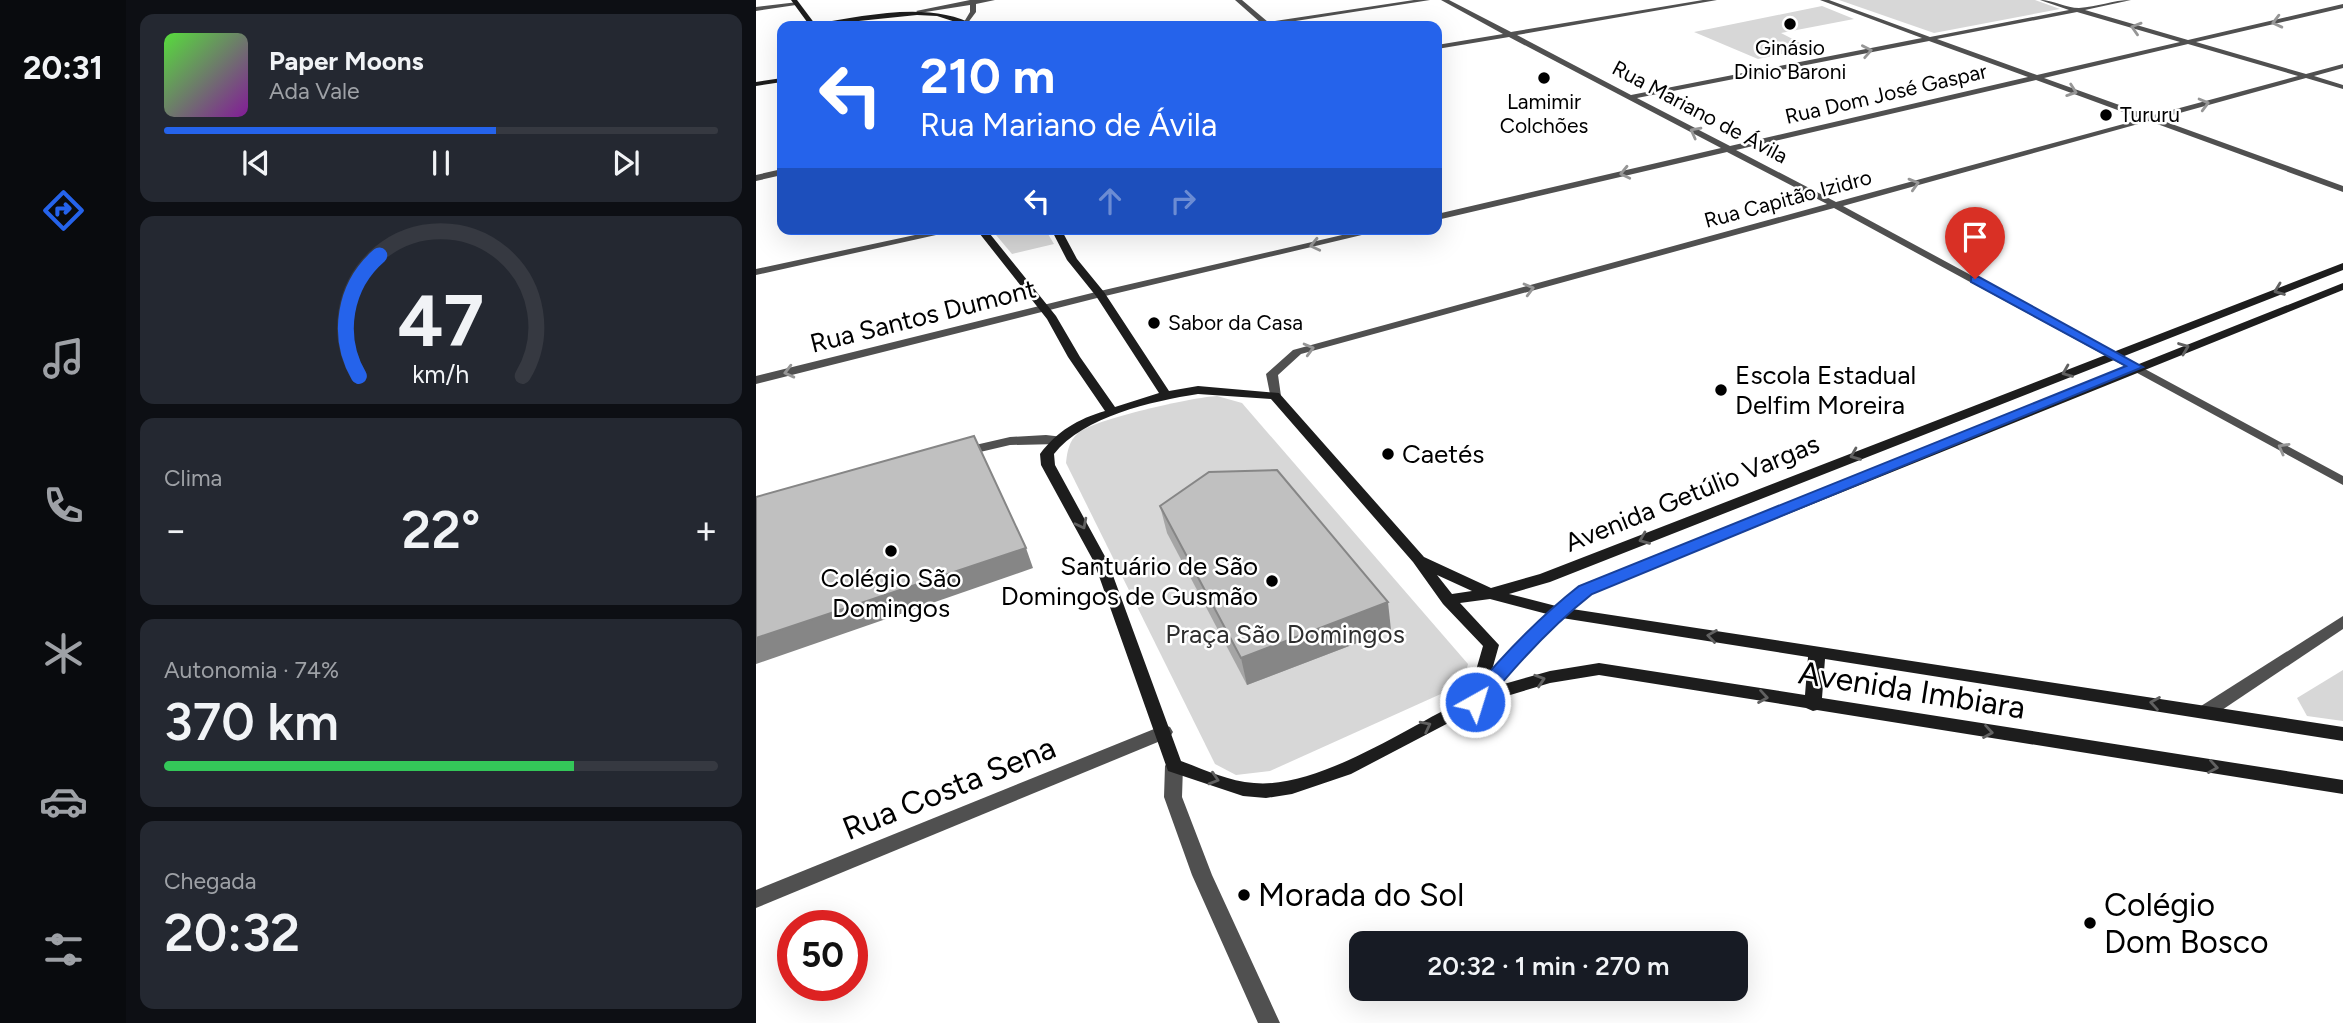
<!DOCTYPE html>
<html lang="pt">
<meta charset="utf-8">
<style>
body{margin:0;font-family:Figtree,sans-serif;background:#242831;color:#f1f3f6;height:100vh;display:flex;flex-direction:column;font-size:26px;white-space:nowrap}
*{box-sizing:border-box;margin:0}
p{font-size:23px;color:#9ea1a6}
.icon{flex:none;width:38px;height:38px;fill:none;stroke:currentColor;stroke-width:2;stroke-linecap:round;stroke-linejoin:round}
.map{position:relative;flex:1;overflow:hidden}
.sheet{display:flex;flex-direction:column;gap:14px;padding:14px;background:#0d0f14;width:630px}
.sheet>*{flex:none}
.hud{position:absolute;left:21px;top:21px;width:665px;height:214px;border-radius:14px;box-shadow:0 7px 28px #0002;background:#2563eb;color:#fff;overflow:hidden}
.speed{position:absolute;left:21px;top:910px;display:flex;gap:14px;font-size:35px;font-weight:700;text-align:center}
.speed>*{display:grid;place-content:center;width:91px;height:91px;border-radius:50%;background:#171b24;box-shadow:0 7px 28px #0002;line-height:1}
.speed .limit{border:10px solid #d22;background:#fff;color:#111}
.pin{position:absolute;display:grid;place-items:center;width:60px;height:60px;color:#fff;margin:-72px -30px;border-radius:50% 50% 50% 0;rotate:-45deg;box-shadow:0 0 7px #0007}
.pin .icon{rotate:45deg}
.me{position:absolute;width:77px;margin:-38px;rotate:39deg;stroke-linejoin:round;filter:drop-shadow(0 0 5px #0008)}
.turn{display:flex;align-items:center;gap:24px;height:147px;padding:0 28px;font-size:32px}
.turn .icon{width:91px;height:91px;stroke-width:2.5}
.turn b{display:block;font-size:49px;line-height:60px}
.lanes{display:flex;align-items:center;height:66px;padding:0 28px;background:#0003;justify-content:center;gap:35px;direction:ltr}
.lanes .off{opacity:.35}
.big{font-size:52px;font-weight:600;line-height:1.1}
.sheet .widget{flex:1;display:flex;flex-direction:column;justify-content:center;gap:10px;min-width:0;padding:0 24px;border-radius:14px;background:#242831}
.sheet .dial{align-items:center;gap:0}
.dial svg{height:182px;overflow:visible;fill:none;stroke:#363941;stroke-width:7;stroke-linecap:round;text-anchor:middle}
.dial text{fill:#f1f3f6;stroke:none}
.song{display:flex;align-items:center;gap:21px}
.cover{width:84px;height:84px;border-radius:10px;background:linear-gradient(135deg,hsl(110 70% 55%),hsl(290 70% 35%))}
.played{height:7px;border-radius:4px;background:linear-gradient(90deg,#2563eb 60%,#363941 60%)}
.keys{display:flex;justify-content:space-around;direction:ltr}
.heat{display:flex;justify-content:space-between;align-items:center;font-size:38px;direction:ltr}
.charge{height:10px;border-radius:5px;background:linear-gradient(90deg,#34c759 74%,#363941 0)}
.trip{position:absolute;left:593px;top:931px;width:399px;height:70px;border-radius:14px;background:#171b24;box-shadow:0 7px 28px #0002;font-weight:600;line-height:70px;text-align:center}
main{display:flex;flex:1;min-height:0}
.tab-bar{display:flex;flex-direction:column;width:126px;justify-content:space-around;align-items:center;background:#090b0e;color:#9ea1a6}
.tab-bar .icon{width:49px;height:49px}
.tab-bar .current{color:#2563eb}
.tab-bar b{font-size:32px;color:#f1f3f6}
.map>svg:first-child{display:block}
.green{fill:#d7d7d7}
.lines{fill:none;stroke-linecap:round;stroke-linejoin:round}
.minor{fill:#505050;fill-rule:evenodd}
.secondary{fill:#1d1d1d;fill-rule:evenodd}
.wall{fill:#a5a5a5}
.shaded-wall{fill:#868686}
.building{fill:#c0c0c0;stroke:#868686;stroke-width:2}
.oneway{stroke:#969696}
.oneway2{stroke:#616161}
.route{fill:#2563eb;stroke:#184099;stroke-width:2}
.poi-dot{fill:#000;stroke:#fff;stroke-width:2.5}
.labels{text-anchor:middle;stroke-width:5;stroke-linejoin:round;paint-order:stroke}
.far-poi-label{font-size:21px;fill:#000;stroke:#fff}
.far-street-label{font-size:21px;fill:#000;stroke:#fff}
.street-label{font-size:26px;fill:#000;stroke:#fff}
.poi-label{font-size:26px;fill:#000;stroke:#fff;text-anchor:start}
.park-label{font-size:26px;fill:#2e2e2e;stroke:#fff}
.near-street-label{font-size:32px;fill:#000;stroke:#fff}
.near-poi-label{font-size:32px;fill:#000;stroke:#fff;text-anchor:start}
</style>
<main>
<nav class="tab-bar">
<b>20:31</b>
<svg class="icon current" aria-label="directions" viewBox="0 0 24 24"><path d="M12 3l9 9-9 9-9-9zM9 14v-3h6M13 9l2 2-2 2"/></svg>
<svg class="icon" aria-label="music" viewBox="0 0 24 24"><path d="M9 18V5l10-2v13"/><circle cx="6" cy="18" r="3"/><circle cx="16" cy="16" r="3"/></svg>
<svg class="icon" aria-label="phone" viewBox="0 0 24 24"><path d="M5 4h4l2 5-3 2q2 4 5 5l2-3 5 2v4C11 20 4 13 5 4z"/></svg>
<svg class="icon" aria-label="climate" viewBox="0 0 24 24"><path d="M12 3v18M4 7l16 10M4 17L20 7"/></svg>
<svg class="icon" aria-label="car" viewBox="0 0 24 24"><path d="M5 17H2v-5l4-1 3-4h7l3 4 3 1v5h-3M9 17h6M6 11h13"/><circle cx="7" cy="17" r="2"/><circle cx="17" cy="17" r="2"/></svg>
<svg class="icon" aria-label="filters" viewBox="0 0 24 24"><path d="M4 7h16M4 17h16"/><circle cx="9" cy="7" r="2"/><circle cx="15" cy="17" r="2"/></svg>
</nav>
<section class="sheet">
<div class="widget">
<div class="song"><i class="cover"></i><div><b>Paper Moons</b><p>Ada Vale</p></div></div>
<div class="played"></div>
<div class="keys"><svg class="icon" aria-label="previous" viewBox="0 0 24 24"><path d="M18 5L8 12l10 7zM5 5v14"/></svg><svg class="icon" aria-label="pause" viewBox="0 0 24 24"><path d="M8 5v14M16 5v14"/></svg><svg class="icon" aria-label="next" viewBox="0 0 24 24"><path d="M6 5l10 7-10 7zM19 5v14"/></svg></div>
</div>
<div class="widget dial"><svg viewBox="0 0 100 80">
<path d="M14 69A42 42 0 1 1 86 69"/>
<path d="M14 69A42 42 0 0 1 23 16" stroke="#2563eb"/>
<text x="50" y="56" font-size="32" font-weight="700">47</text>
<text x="50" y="72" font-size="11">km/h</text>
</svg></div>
<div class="widget"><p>Clima</p>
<div class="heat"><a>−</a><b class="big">22°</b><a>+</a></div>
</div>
<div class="widget"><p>Autonomia · 74%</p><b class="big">370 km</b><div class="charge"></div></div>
<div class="widget"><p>Chegada</p><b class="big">20:32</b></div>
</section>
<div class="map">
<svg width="1587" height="1023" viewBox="0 0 1587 1023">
<rect width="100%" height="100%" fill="#fff"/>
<!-- green -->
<g class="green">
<path d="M1083 0H1279L1304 9 1178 33Z"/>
<path d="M1066 6 1098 19 1025 33 1054 48 1002 59 938 32Z"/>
<path d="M235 229H289L298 244 256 254Z"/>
<path d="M461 396 486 403 712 664 707 684 514 771 480 775 459 764 310 463C311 452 313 441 322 433 338 419 438 397 461 396Z"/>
<path d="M1587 670V721L1551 716 1541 698Z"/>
</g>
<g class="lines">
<!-- minor -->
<g class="minor">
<path d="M214 0H239L220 4V12L211 24 208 22 214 12V5L163 13 160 11Z"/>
<path d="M479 0H486L512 22 658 0H674L507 26H492L505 23Z"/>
<path d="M685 0H693L755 32 947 0H961L761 35 875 95 1166 38 1064 0H1073L1174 37 1313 10 1284 0C1297 0 1310 8 1323 8 1341 7 1357 0 1375 0L1329 10 1432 40 1587 4V8L1440 42 1550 74 1587 64V68L1558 76 1587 85V89L1550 78 1402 119 1587 186V192L1393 121 1087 206 1587 476V485L1078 208 545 354 522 375 525 396 519 400 515 399 510 374 537 350 1071 204 971 152 681 220V214L965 148 753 37 681 49V45L747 34ZM1321 12 1424 42 1281 75 1181 39ZM1173 41 1272 77 974 146 881 98ZM1432 44 1542 76 1394 116 1288 78ZM1280 80 1386 119 1080 202 980 150Z"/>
<path d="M42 2 40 5 0 11V7Z"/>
<path d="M26 169V175L0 181V175Z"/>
<path d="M187 229H207L0 275V269Z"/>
<path d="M612 229H631L345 297 0 384V376L344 291Z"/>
<path d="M290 435 307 437 308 440 302 444 254 445 207 456 200 452 202 449 254 437Z"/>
<path d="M1587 616V629L1457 716 1451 717 1445 716 1442 711 1445 706Z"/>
<path d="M408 725 414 727 417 732 414 737 0 908V890Z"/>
<path d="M418 759 424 761 427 766 426 797 456 875 524 1023H502L436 875 408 797 409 766 412 761Z"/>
</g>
<!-- secondary -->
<g class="secondary">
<path d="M35 0H41L59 24C108 16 175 0 220 26H212L181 16 161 15 54 26Z"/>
<path d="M26 78V82L0 86V82Z"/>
<path d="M220 229H230L300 316 324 357 359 407 403 393 340 296 311 260 295 229H305L321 259 348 292 413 391 442 386 523 393 668 557 735 588 784 574 1587 263V270L794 582 753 594 800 606 824 586 1587 283V290L834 594 816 609 1587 727V741L1069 659 1066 698 1587 780V794L1061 710 1057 711 1050 708 843 675 794 683 751 696 721 708 595 774 536 794 510 798 487 796 412 771 338 562 285 465 284 454C301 431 322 419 349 411L312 357 291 319ZM442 394 515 399 657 562 687 604 727 646 712 698C653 726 563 789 498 783 472 781 449 770 425 761L352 562 299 465 298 454C327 417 396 401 442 394ZM681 575 716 591 696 594ZM734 599 791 614 736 670 743 645 704 603ZM806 618 1052 657 1049 695 843 663 794 671 741 686Z"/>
</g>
</g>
<!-- wall -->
<path class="wall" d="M404 506 635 630 491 685 411 533Z"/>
<!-- shaded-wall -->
<g class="shaded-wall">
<path d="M270 548 277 568 0 664V638Z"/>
<path d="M632 602 635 630 491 685 485 658Z"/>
</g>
<!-- building -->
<g class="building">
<path d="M218 436 270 548 0 638V497Z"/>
<path d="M521 470 632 602 485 658 404 506 453 472Z"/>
</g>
<!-- one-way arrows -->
<defs><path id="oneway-chevron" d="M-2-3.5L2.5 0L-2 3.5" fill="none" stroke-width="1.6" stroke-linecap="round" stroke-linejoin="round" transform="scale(1.75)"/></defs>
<g class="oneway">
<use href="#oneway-chevron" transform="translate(1521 22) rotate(166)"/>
<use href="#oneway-chevron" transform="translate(1380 28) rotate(-163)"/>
<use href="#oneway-chevron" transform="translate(1111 51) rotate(-11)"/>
<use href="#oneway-chevron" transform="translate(1316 91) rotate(19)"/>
<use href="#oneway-chevron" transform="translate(1448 104) rotate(-15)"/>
<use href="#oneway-chevron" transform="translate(939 132) rotate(-152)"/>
<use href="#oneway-chevron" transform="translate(869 173) rotate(167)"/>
<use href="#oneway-chevron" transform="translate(1158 184) rotate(-16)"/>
<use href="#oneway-chevron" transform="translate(559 245) rotate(167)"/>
<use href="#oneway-chevron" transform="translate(773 289) rotate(-15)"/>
<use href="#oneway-chevron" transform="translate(553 349) rotate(-15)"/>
<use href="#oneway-chevron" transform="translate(33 372) rotate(166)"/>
<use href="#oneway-chevron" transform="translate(1527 448) rotate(-151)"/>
</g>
<g class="oneway2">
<use href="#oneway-chevron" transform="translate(1523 290) rotate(159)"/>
<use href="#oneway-chevron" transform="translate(1428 348) rotate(-21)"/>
<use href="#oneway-chevron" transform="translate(1311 372) rotate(158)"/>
<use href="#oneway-chevron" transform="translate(1099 455) rotate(158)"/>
<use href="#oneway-chevron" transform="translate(326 524) rotate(63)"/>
<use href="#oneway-chevron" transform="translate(888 539) rotate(158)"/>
<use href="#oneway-chevron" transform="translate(956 636) rotate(-172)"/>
<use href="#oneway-chevron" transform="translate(784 680) rotate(-18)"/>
<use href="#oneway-chevron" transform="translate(1007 697) rotate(9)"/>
<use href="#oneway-chevron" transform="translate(1399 703) rotate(-171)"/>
<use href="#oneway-chevron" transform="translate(670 726) rotate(-27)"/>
<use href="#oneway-chevron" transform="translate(1232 732) rotate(9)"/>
<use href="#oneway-chevron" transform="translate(1457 767) rotate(9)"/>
<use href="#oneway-chevron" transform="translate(458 779) rotate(17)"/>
</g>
<!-- route -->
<path class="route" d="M1215 277H1223L1387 367 836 594C794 627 759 666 726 707H712L709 702 712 697C746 656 781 619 823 586L1370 366 1215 282Z"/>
<!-- markers -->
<g class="poi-dot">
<circle cx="1034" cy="24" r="7"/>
<circle cx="788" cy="78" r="7"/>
<circle cx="1350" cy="115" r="7"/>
<circle cx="398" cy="323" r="7"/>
<circle cx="965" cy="390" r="7"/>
<circle cx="632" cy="454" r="7"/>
<circle cx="135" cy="551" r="7"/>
<circle cx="516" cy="581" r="7"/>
<circle cx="488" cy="895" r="7"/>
<circle cx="1334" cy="923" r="7"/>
</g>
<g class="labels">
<!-- far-poi labels -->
<g class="far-poi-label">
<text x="1034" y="55">Ginásio<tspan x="1034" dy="24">Dinio Baroni</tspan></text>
<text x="788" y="109">Lamimir<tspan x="788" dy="24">Colchões</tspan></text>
<text x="1364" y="122" text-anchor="start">Tururu</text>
<text x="412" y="330" text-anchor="start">Sabor da Casa</text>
</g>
<!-- far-street labels -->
<g class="far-street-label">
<text transform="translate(1130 94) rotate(-13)" y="7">Rua Dom José Gaspar</text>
<text transform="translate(944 112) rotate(28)" y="7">Rua Mariano de Ávila</text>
<text transform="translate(1032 199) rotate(-15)" y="7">Rua Capitão Izidro</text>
</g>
<!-- street labels -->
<g class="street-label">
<text transform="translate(167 316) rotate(-14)" y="9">Rua Santos Dumont</text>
<text transform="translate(936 493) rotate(-22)" y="9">Avenida Getúlio Vargas</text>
</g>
<!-- poi labels -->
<g class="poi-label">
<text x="979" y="384">Escola Estadual<tspan x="979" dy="30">Delfim Moreira</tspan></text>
<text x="646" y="463">Caetés</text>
<text x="502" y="575" text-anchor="end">Santuário de São<tspan x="502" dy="30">Domingos de Gusmão</tspan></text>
<text x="135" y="587" text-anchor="middle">Colégio São<tspan x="135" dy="30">Domingos</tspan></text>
</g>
<!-- park labels -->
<g class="park-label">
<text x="529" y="643">Praça São Domingos</text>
</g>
<!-- near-street labels -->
<g class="near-street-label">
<text transform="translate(1156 690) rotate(9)" y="11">Avenida Imbiara</text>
<text transform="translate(193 788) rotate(-22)" y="11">Rua Costa Sena</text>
</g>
<!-- near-poi labels -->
<g class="near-poi-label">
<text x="502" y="906">Morada do Sol</text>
<text x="1348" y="916">Colégio<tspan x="1348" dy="37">Dom Bosco</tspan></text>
</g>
</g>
</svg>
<div class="speed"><div class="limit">50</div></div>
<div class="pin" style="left:1219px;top:279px;background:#d93025"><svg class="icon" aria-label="arrive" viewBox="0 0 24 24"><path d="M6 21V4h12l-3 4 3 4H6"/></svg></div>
<svg class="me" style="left:719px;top:702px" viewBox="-20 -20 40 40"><circle r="17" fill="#2563eb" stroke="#fff" stroke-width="3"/><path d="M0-11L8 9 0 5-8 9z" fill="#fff"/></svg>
<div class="trip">20:32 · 1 min · 270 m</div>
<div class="hud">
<div class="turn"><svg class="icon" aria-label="left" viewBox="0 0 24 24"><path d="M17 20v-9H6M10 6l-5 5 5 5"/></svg><div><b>210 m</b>Rua Mariano de Ávila</div></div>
<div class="lanes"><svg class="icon" aria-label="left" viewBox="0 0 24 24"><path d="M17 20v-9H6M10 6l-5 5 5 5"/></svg><svg class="icon off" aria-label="ahead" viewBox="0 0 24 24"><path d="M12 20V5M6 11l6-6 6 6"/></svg><svg class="icon off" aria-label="right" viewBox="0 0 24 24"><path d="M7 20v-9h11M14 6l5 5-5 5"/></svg></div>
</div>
</div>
</main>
